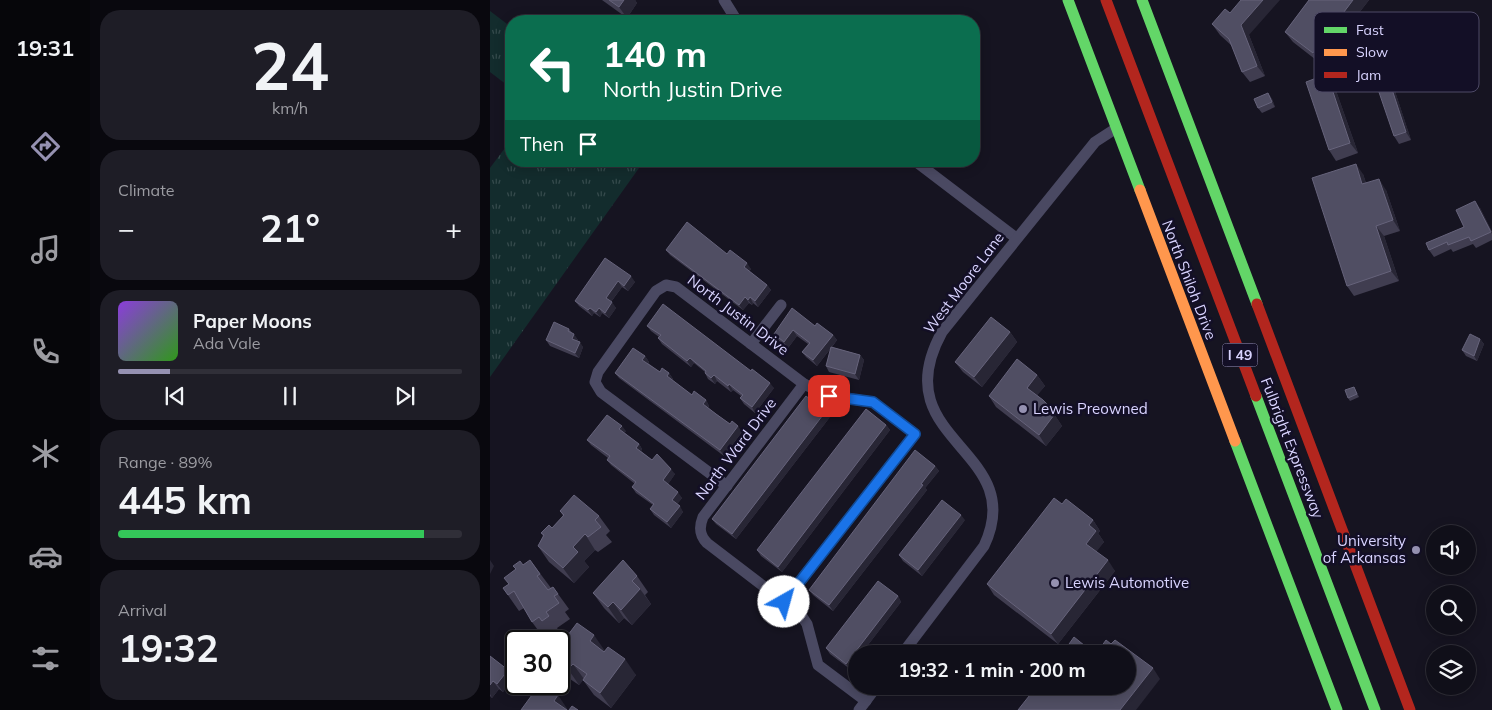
<!DOCTYPE html>
<meta charset="utf-8">
<style>
body{margin:0;font-family:Mulish,sans-serif;background:#1e1d26;color:#f1f3f6;height:100vh;display:flex;flex-direction:column;font-size:19px;white-space:nowrap}
*{box-sizing:border-box;margin:0}
p{font-size:16px;color:#9c9ca2}
.icon{flex:none;width:28px;height:28px;fill:none;stroke:currentColor;stroke-width:2;stroke-linecap:round;stroke-linejoin:round}
.map{position:relative;flex:1;overflow:hidden}
.details{display:flex;flex-direction:column;gap:10px;padding:10px;background:#09080e;width:400px}
.details>*{flex:none}
.hud{position:absolute;left:15px;top:15px;width:475px;height:152px;border-radius:20px;box-shadow:0 2px 12px #0003,0 0 0 1px #302f38;background:#0b6e4f;color:#fff;overflow:hidden}
.buttons{position:absolute;left:936px;top:525px;display:grid;gap:10px}
.buttons a{display:grid;place-items:center;width:50px;height:50px;border-radius:50%;background:#100f19;box-shadow:0 2px 12px #0003,0 0 0 1px #302f38;font-size:25px}
.speed{position:absolute;left:15px;top:630px;display:flex;gap:10px;font-size:25px;font-weight:700;text-align:center}
.speed>*{display:grid;place-content:center;width:65px;height:65px;border-radius:50%;background:#100f19;box-shadow:0 2px 12px #0003,0 0 0 1px #302f38;line-height:1}
.speed .limit{border:2px solid #111;border-radius:8px;background:#fff;color:#111}
.pin{position:absolute;display:grid;place-items:center;width:42px;height:42px;color:#fff;margin:-21px;border-radius:10px;box-shadow:0 2px 8px #0006}
.me{position:absolute;width:55px;margin:-28px;rotate:38deg;stroke-linejoin:round;filter:drop-shadow(0 0 4px #0008)}
.turn{display:flex;align-items:center;gap:18px;height:105px;padding:0 15px;font-size:22px}
.turn .icon{width:65px;height:65px;stroke-width:2.5}
.turn b{display:block;font-size:35px;line-height:42px}
.then{display:flex;align-items:center;height:48px;padding:0 15px;background:#0003;gap:10px;font-size:19px}
.big{font-size:38px;font-weight:700;line-height:1.1}
.details .tile{flex:1;display:flex;flex-direction:column;justify-content:center;gap:8px;min-width:0;padding:0 18px;border-radius:20px;background:#1e1d26}
.details .dial{align-items:center;gap:0}
.dial b{font-size:65px;line-height:1}
.song{display:flex;align-items:center;gap:15px}
.cover{width:60px;height:60px;border-radius:8px;background:linear-gradient(135deg,hsl(270 70% 55%),hsl(110 70% 35%))}
.played{height:5px;border-radius:2px;background:linear-gradient(90deg,#9591b1 15%,#302f38 15%)}
.keys{display:flex;justify-content:space-around;direction:ltr}
.heat{display:flex;justify-content:space-between;align-items:center;font-size:28px;direction:ltr}
.charge{height:8px;border-radius:4px;background:linear-gradient(90deg,#34c759 89%,#302f38 0)}
.trip{position:absolute;left:358px;top:645px;width:288px;height:50px;border-radius:25px;background:#100f19;box-shadow:0 2px 12px #0003,0 0 0 1px #302f38;font-weight:700;line-height:50px;text-align:center}
main{display:flex;flex:1;min-height:0}
.tabs{display:flex;flex-direction:column;width:90px;justify-content:space-around;align-items:center;background:#06060a;color:#9c9ca2}
.tabs .icon{width:35px;height:35px}
.tabs .current{color:#9591b1}
.tabs b{font-size:22px;color:#f1f3f6}
.map>svg:first-child{display:block}
.grass{fill:url(#grass-tufts)}
.lines{fill:none;stroke-linecap:round;stroke-linejoin:round}
.street{stroke:#4a4962;stroke-width:11}
.fast{stroke:#63d668;stroke-width:11}
.slow{stroke:#ff974d;stroke-width:11}
.jam{stroke:#b3261e;stroke-width:11}
.wall{fill:#403d50}
.shaded-wall{fill:#282635}
.building{fill:#504e63;stroke:#66637b}
.route-casing{stroke:#114b97;stroke-width:12}
.route{stroke:#1a73e8;stroke-width:9}
.poi-dot{fill:#9591b1;stroke:#130f26;stroke-width:2}
.labels{text-anchor:middle;stroke-width:5;stroke-linejoin:round;paint-order:stroke}
.shield{fill:#130f26;stroke:#9e99be;stroke-width:1}
.shield-label{font-size:14px;font-weight:bold;fill:#d9d4ff}
.street-label{font-size:15px;fill:#d9d4ff;stroke:#130f26}
.poi-label{font-size:15px;fill:#d9d4ff;stroke:#130f26;text-anchor:start}
.key{fill:#130f26;stroke:#4e4a67;stroke-width:1}
.key-label{font-size:14px;fill:#d9d4ff}
</style>
<main>
<nav class="tabs">
<b>19:31</b>
<svg class="icon current" aria-label="directions" viewBox="0 0 24 24"><path d="M12 3l9 9-9 9-9-9zM9 14v-3h6M13 9l2 2-2 2"/></svg>
<svg class="icon" aria-label="music" viewBox="0 0 24 24"><path d="M9 18V5l10-2v13"/><circle cx="6" cy="18" r="3"/><circle cx="16" cy="16" r="3"/></svg>
<svg class="icon" aria-label="phone" viewBox="0 0 24 24"><path d="M5 4h4l2 5-3 2q2 4 5 5l2-3 5 2v4C11 20 4 13 5 4z"/></svg>
<svg class="icon" aria-label="climate" viewBox="0 0 24 24"><path d="M12 3v18M4 7l16 10M4 17L20 7"/></svg>
<svg class="icon" aria-label="car" viewBox="0 0 24 24"><path d="M5 17H2v-5l4-1 3-4h7l3 4 3 1v5h-3M9 17h6M6 11h13"/><circle cx="7" cy="17" r="2"/><circle cx="17" cy="17" r="2"/></svg>
<svg class="icon" aria-label="filters" viewBox="0 0 24 24"><path d="M4 7h16M4 17h16"/><circle cx="9" cy="7" r="2"/><circle cx="15" cy="17" r="2"/></svg>
</nav>
<section class="details">
<div class="tile dial"><b>24</b><p>km/h</p></div>
<div class="tile"><p>Climate</p>
<div class="heat"><a>−</a><b class="big">21°</b><a>+</a></div>
</div>
<div class="tile">
<div class="song"><i class="cover"></i><div><b>Paper Moons</b><p>Ada Vale</p></div></div>
<div class="played"></div>
<div class="keys"><svg class="icon" aria-label="previous" viewBox="0 0 24 24"><path d="M18 5L8 12l10 7zM5 5v14"/></svg><svg class="icon" aria-label="pause" viewBox="0 0 24 24"><path d="M8 5v14M16 5v14"/></svg><svg class="icon" aria-label="next" viewBox="0 0 24 24"><path d="M6 5l10 7-10 7zM19 5v14"/></svg></div>
</div>
<div class="tile"><p>Range · 89%</p><b class="big">445 km</b><div class="charge"></div></div>
<div class="tile"><p>Arrival</p><b class="big">19:32</b></div>
</section>
<div class="map">
<svg width="1002" height="710" viewBox="0 0 1002 710">
<defs>
<pattern id="grass-tufts" width="24" height="20" patternUnits="userSpaceOnUse" patternTransform="scale(1.25)"><rect width="24" height="20" fill="#132c2d"/><path d="M3 7l-1-3M5 7V3M7 7l1-3M15 17l-1-3M17 17v-4M19 17l1-3" fill="none" stroke="#354a4c"/></pattern>
</defs>
<rect width="100%" height="100%" fill="#161421"/>
<!-- grass -->
<g class="grass">
<path d="M0 11 21 27V88L0 72Z"/>
<path d="M21 140V161H154L0 377V168Z"/>
</g>
<g class="lines">
<!-- street -->
<g class="street">
<path d="M234 0 247 21"/>
<path d="M425 161 526 238"/>
<path d="M261 344 291 305"/>
<path d="M314 384 213 517C209 527 209 535 217 543L311 615 317 624 328 665 376 701"/>
<path d="M237 486 111 392 105 382 108 372 166 291 176 285 186 287 314 384 339 396 383 402 425 434 294 602"/>
<path d="M412 654 494 546C540 449 392 441 452 332L605 142 625 129"/>
<path d="M369 710 387 686"/>
</g>
<!-- fast -->
<g class="fast">
<path d="M578 0 650 190"/>
<path d="M652 0 767 304"/>
<path d="M766 396 885 710"/>
<path d="M745 441 847 710"/>
</g>
<!-- slow -->
<path class="slow" d="M650 190 745 441"/>
<!-- jam -->
<g class="jam">
<path d="M616 0 766 396"/>
<path d="M767 304 920 710"/>
</g>
</g>
<!-- wall -->
<g class="wall">
<path d="M112 0H145L147 3 137 18Z"/>
<path d="M819 0H879L830 63 803 42 795 32Z"/>
<path d="M722 24 759 35 775 76 760 82 752 72 742 46 730 35Z"/>
<path d="M897 67 921 140 909 144 904 136Z"/>
<path d="M844 85 868 153 846 161 839 150Z"/>
<path d="M778 93 782 99 785 107 772 113 768 108Z"/>
<path d="M873 174 876 183 896 190 910 231 894 236 909 281 864 296 857 286Z"/>
<path d="M990 208 1002 232V240L986 248 983 244 963 252 961 249 944 257 939 250 974 227Z"/>
<path d="M176 250 237 254 261 269 259 271 277 285 281 290 268 307 263 303 262 305 259 303 253 310 180 255Z"/>
<path d="M115 258 145 282 138 291 132 287 121 302 126 308 119 318 112 313 110 317 104 313 102 316 89 306 85 301Z"/>
<path d="M157 326 284 388 265 413 254 404 250 398 251 396 243 390 241 392 227 381 225 384 218 379 215 373V372L204 363 201 367 172 344 168 338 169 337 161 331Z"/>
<path d="M325 326 343 335 347 340 342 347 370 355 374 360 369 380 339 372 336 366 341 348 327 366 316 357 312 352 318 344 307 336 298 348 288 340 284 334Z"/>
<path d="M79 329 88 340 87 341 93 347 89 358 60 346 56 340Z"/>
<path d="M520 332 527 342 492 387 473 372 465 362Z"/>
<path d="M990 339 994 344 987 361 976 356 972 350Z"/>
<path d="M155 356 159 362 158 363 170 372 179 373 183 379 182 380 202 395 216 400 219 406 218 408 240 424 252 432 234 456 129 378 125 373Z"/>
<path d="M547 375 555 386 547 395 566 417 572 426 556 446 506 407 499 396Z"/>
<path d="M864 387 869 397 860 401 858 398Z"/>
<path d="M340 417 246 539 226 524 222 519Z"/>
<path d="M396 425 400 430 292 572 271 556 267 550Z"/>
<path d="M136 431 134 433 149 444 152 449 151 451 162 460 185 474 178 484 192 498 187 504 193 512 181 528 164 515 160 509 163 505 146 493 142 487 145 484 121 465 117 460 118 458 101 445 97 440Z"/>
<path d="M445 466 449 471 435 488 437 490 343 611 323 595 319 590Z"/>
<path d="M572 504 603 520 610 531 608 533 614 542 606 551 625 571 568 644 504 595 497 584Z"/>
<path d="M70 511 109 516 120 531 116 535 122 542 108 552 105 550 94 561 99 567 84 583 59 562 48 546 53 536 51 533 62 528 73 516Z"/>
<path d="M475 520 432 576 413 561 409 555Z"/>
<path d="M40 560 61 588 63 587 79 609 75 612 80 619 67 628 69 631 63 636 60 632 53 637 42 622 34 608 29 611 13 588 19 584 33 565Z"/>
<path d="M147 576 158 592 155 595 161 604 142 625 134 618 129 623 114 608 103 593Z"/>
<path d="M408 596 411 602 371 654H366L360 669 340 654 336 648Z"/>
<path d="M69 647 115 651 146 675 121 708 104 695 93 680 89 685 71 673 69 669Z"/>
<path d="M0 656 23 678 13 692 9 689 2 698 0 696Z"/>
</g>
<!-- shaded-wall -->
<g class="shaded-wall">
<path d="M134 0H145L147 3 137 18 129 7Z"/>
<path d="M773 0H790L759 35 775 76 767 66 751 25Z"/>
<path d="M863 0H879L830 63 823 53Z"/>
<path d="M892 59 897 67 921 140 916 132Z"/>
<path d="M837 74 844 85 868 153 860 143Z"/>
<path d="M778 93 782 99 785 107 782 102Z"/>
<path d="M866 164 873 174 880 195 872 184Z"/>
<path d="M889 179 896 190 910 231 903 220Z"/>
<path d="M985 201 990 208 1002 232V234Z"/>
<path d="M886 226 894 236 909 281 901 271Z"/>
<path d="M257 263 261 269 258 272 254 267Z"/>
<path d="M141 276 145 282 138 291 134 286Z"/>
<path d="M128 281 132 287 120 303 116 298Z"/>
<path d="M277 285 281 290 268 307 265 301Z"/>
<path d="M255 297 259 303 253 310 249 305Z"/>
<path d="M260 297 263 303 262 305 258 300Z"/>
<path d="M122 302 126 308 119 318 115 313Z"/>
<path d="M100 308 104 313 102 316 98 310Z"/>
<path d="M109 308 112 313 110 317 106 312Z"/>
<path d="M303 330 307 336 298 348 294 342Z"/>
<path d="M520 332 527 342 492 387 484 377Z"/>
<path d="M84 334 88 340 86 344 82 339Z"/>
<path d="M343 335 347 340 327 366 323 360Z"/>
<path d="M990 339 994 344 987 361 984 356Z"/>
<path d="M90 342 93 347 89 358 85 353Z"/>
<path d="M370 355 374 360 369 380 365 374Z"/>
<path d="M155 356 159 362 156 365 152 360Z"/>
<path d="M200 358 204 363 201 367 197 361Z"/>
<path d="M179 373 183 379 181 382 177 376Z"/>
<path d="M224 375 227 381 225 384 221 378Z"/>
<path d="M547 375 555 386 545 398 537 388Z"/>
<path d="M280 383 284 388 265 413 262 407Z"/>
<path d="M239 384 243 390 241 392 238 386Z"/>
<path d="M216 400 219 406 217 409 213 404Z"/>
<path d="M559 406 572 426 556 446 549 435 557 409Z"/>
<path d="M336 411 340 417 246 539 242 534Z"/>
<path d="M396 425 400 430 292 572 288 567Z"/>
<path d="M132 426 136 431 133 435 129 429Z"/>
<path d="M248 426 252 432 234 456 230 450Z"/>
<path d="M149 444 152 449 150 453 146 448Z"/>
<path d="M445 466 449 471 435 488 437 490 343 611 339 605Z"/>
<path d="M181 469 185 474 177 486 173 480Z"/>
<path d="M188 492 192 498 186 506 182 500Z"/>
<path d="M190 506 193 512 181 528 177 522Z"/>
<path d="M471 515 475 520 432 576 428 570Z"/>
<path d="M603 520 610 531 608 533 614 542 604 555 596 544 599 525Z"/>
<path d="M95 534 105 550 94 561 99 567 84 583 73 568 83 547Z"/>
<path d="M0 560 4 566 0 574Z"/>
<path d="M618 560 625 571 568 644 561 634Z"/>
<path d="M150 589 161 604 142 625 131 610Z"/>
<path d="M408 596 411 602 371 654H366V661L360 669 356 664Z"/>
<path d="M123 602 134 618 129 623 118 607Z"/>
<path d="M104 635 115 651 111 657 100 641Z"/>
<path d="M135 659 146 675 121 708 110 693Z"/>
<path d="M83 664 94 679 89 685 78 669Z"/>
<path d="M663 668 670 679 646 710H630Z"/>
<path d="M18 670 23 678 13 692 7 684Z"/>
<path d="M3 681 9 689 2 698 0 694V685Z"/>
<path d="M68 695 78 710H71L64 701Z"/>
</g>
<!-- building -->
<g class="building">
<path d="M119 0H134L129 7Z"/>
<path d="M751 0H773L751 25 767 66 752 72 739 39 722 24 735 9 740 13Z"/>
<path d="M819 0H863L823 53 795 32Z"/>
<path d="M892 59 916 132 904 136 879 63Z"/>
<path d="M837 74 860 143 839 150 816 82Z"/>
<path d="M778 93 782 102 768 108 764 99Z"/>
<path d="M866 164 872 184 889 179 903 220 886 226 901 271 857 286 822 178Z"/>
<path d="M985 201 1001 232 981 241 979 237 958 245 957 242 939 250 936 243 974 227 966 210Z"/>
<path d="M197 222 237 254 240 250 257 263 254 267 277 285 265 301 260 297 258 300 255 297 249 305 176 250Z"/>
<path d="M115 258 141 276 134 286 128 281 116 298 122 302 115 313 109 308 106 312 100 308 98 310 85 301Z"/>
<path d="M173 304 261 371 262 369 280 383 262 407 250 398 253 395 239 384 238 386 224 375 221 378 215 373 216 371 200 358 197 361 168 338 171 335 157 326Z"/>
<path d="M302 308 325 326 327 323 343 335 323 360 312 352 320 343 303 330 294 342 284 334Z"/>
<path d="M501 317 520 332 484 377 465 362Z"/>
<path d="M64 322 79 329 78 331 84 334 82 339 90 342 85 353 56 340Z"/>
<path d="M980 334 990 339 984 356 972 350Z"/>
<path d="M341 347 370 355 365 374 336 366Z"/>
<path d="M143 348 155 356 152 360 170 372 172 368 179 373 177 376 202 395 204 391 216 400 213 404 226 414 240 424 242 421 248 426 230 450 125 373Z"/>
<path d="M527 359 547 375 537 388 553 400 559 406 557 409 564 415 549 435 499 396Z"/>
<path d="M864 387 867 394 858 398 855 390Z"/>
<path d="M316 396 336 411 242 534 222 519Z"/>
<path d="M376 409 396 425 288 567 267 550Z"/>
<path d="M117 415 132 426 129 429 149 444 146 448 162 460 167 454 181 469 173 480 188 492 182 500 190 506 177 522 160 509 164 504 142 487 146 482 117 460 120 456 97 440Z"/>
<path d="M425 450 445 466 431 484 433 485 339 605 319 590Z"/>
<path d="M84 495 109 516 105 520 111 527 98 537 95 534 83 547 88 552 73 568 48 546 54 535 51 533 59 525 62 528 74 515 70 511Z"/>
<path d="M564 498 572 504 576 499 603 520 599 525 606 531 596 544 618 560 561 634 497 584Z"/>
<path d="M452 500 471 515 428 570 409 555Z"/>
<path d="M40 560 50 574 47 576 58 590 63 587 68 594 64 596 69 603 56 612 59 616 52 621 49 617 42 622 24 591 18 595 13 588 19 584 14 578 26 569 23 566 30 561 33 565Z"/>
<path d="M133 560 147 576 142 581 150 589 131 610 123 602 118 607 103 593Z"/>
<path d="M388 581 408 596 356 664 336 648Z"/>
<path d="M87 623 104 635 100 641 114 652 118 647 135 659 110 693 93 680 97 674 83 664 78 669 69 663V647Z"/>
<path d="M584 637 605 654H572Z"/>
<path d="M616 640 621 644 625 640 663 668 630 710H528L547 686H636V654H606Z"/>
<path d="M0 656 18 670 7 684 3 681 0 685Z"/>
<path d="M50 684H53L68 695 64 701 77 710H31Z"/>
<path d="M82 706 88 710H79Z"/>
</g>
<g class="lines">
<!-- route casing -->
<g class="route-casing">
<path id="route" d="M294 602 425 434 383 402 339 396"/>
</g>
<!-- route -->
<use href="#route" class="route"/>
</g>
<!-- markers -->
<g class="poi-dot">
<circle cx="533" cy="409" r="5"/>
<circle cx="926" cy="550" r="5"/>
<circle cx="565" cy="583" r="5"/>
</g>
<g class="labels">
<!-- shield labels -->
<rect class="shield" x="732.5" y="343.5" width="35" height="23" rx="4"/>
<g class="shield-label">
<text x="750" y="360">I 49</text>
</g>
<!-- street labels -->
<g class="street-label">
<text transform="translate(699 280) rotate(69)" y="5">North Shiloh Drive</text>
<text transform="translate(474 283) rotate(-53)" y="5">West Moore Lane</text>
<text transform="translate(248 315) rotate(37)" y="5">North Justin Drive</text>
<text transform="translate(802 448) rotate(69)" y="5">Fulbright Expressway</text>
<text transform="translate(246 449) rotate(-53)" y="5">North Ward Drive</text>
</g>
<!-- poi labels -->
<g class="poi-label">
<text x="543" y="414">Lewis Preowned</text>
<text x="916" y="546" text-anchor="end">University<tspan x="916" dy="17">of Arkansas</tspan></text>
<text x="575" y="588">Lewis Automotive</text>
</g>
</g>
<!-- legend -->
<rect x="824" y="12" width="165" height="80" rx="8" class="key"/>
<rect x="834" y="27" width="23" height="6" fill="#63d668"/>
<rect x="834" y="49" width="23" height="7" fill="#ff974d"/>
<rect x="834" y="72" width="23" height="6" fill="#b3261e"/>
<g class="key-label">
<text x="866" y="35">Fast</text>
<text x="866" y="57">Slow</text>
<text x="866" y="80">Jam</text>
</g>
</svg>
<div class="buttons">
<a><svg class="icon" aria-label="sound" viewBox="0 0 24 24"><path d="M4 9h4l5-4v14l-5-4H4zM17 9q2 3 0 6"/></svg></a>
<a><svg class="icon" aria-label="search" viewBox="0 0 24 24"><circle cx="10" cy="10" r="6"/><path d="M15 15l6 6"/></svg></a>
<a><svg class="icon" aria-label="layers" viewBox="0 0 24 24"><path d="M12 4l9 5-9 5-9-5zM3 14l9 5 9-5"/></svg></a>
</div>
<div class="speed"><div class="limit">30</div></div>
<div class="pin" style="left:339px;top:396px;background:#d93025"><svg class="icon" aria-label="arrive" viewBox="0 0 24 24"><path d="M6 21V4h12l-3 4 3 4H6"/></svg></div>
<svg class="me" style="left:294px;top:602px" viewBox="-20 -20 40 40"><circle r="19" fill="#fff"/><path d="M0-13L10 11 0 6-10 11z" fill="#1a73e8"/></svg>
<div class="trip">19:32 · 1 min · 200 m</div>
<div class="hud">
<div class="turn"><svg class="icon" aria-label="left" viewBox="0 0 24 24"><path d="M17 20v-9H6M10 6l-5 5 5 5"/></svg><div><b>140 m</b>North Justin Drive</div></div>
<div class="then">Then<svg class="icon" aria-label="arrive" viewBox="0 0 24 24"><path d="M6 21V4h12l-3 4 3 4H6"/></svg></div>
</div>
</div>
</main>
